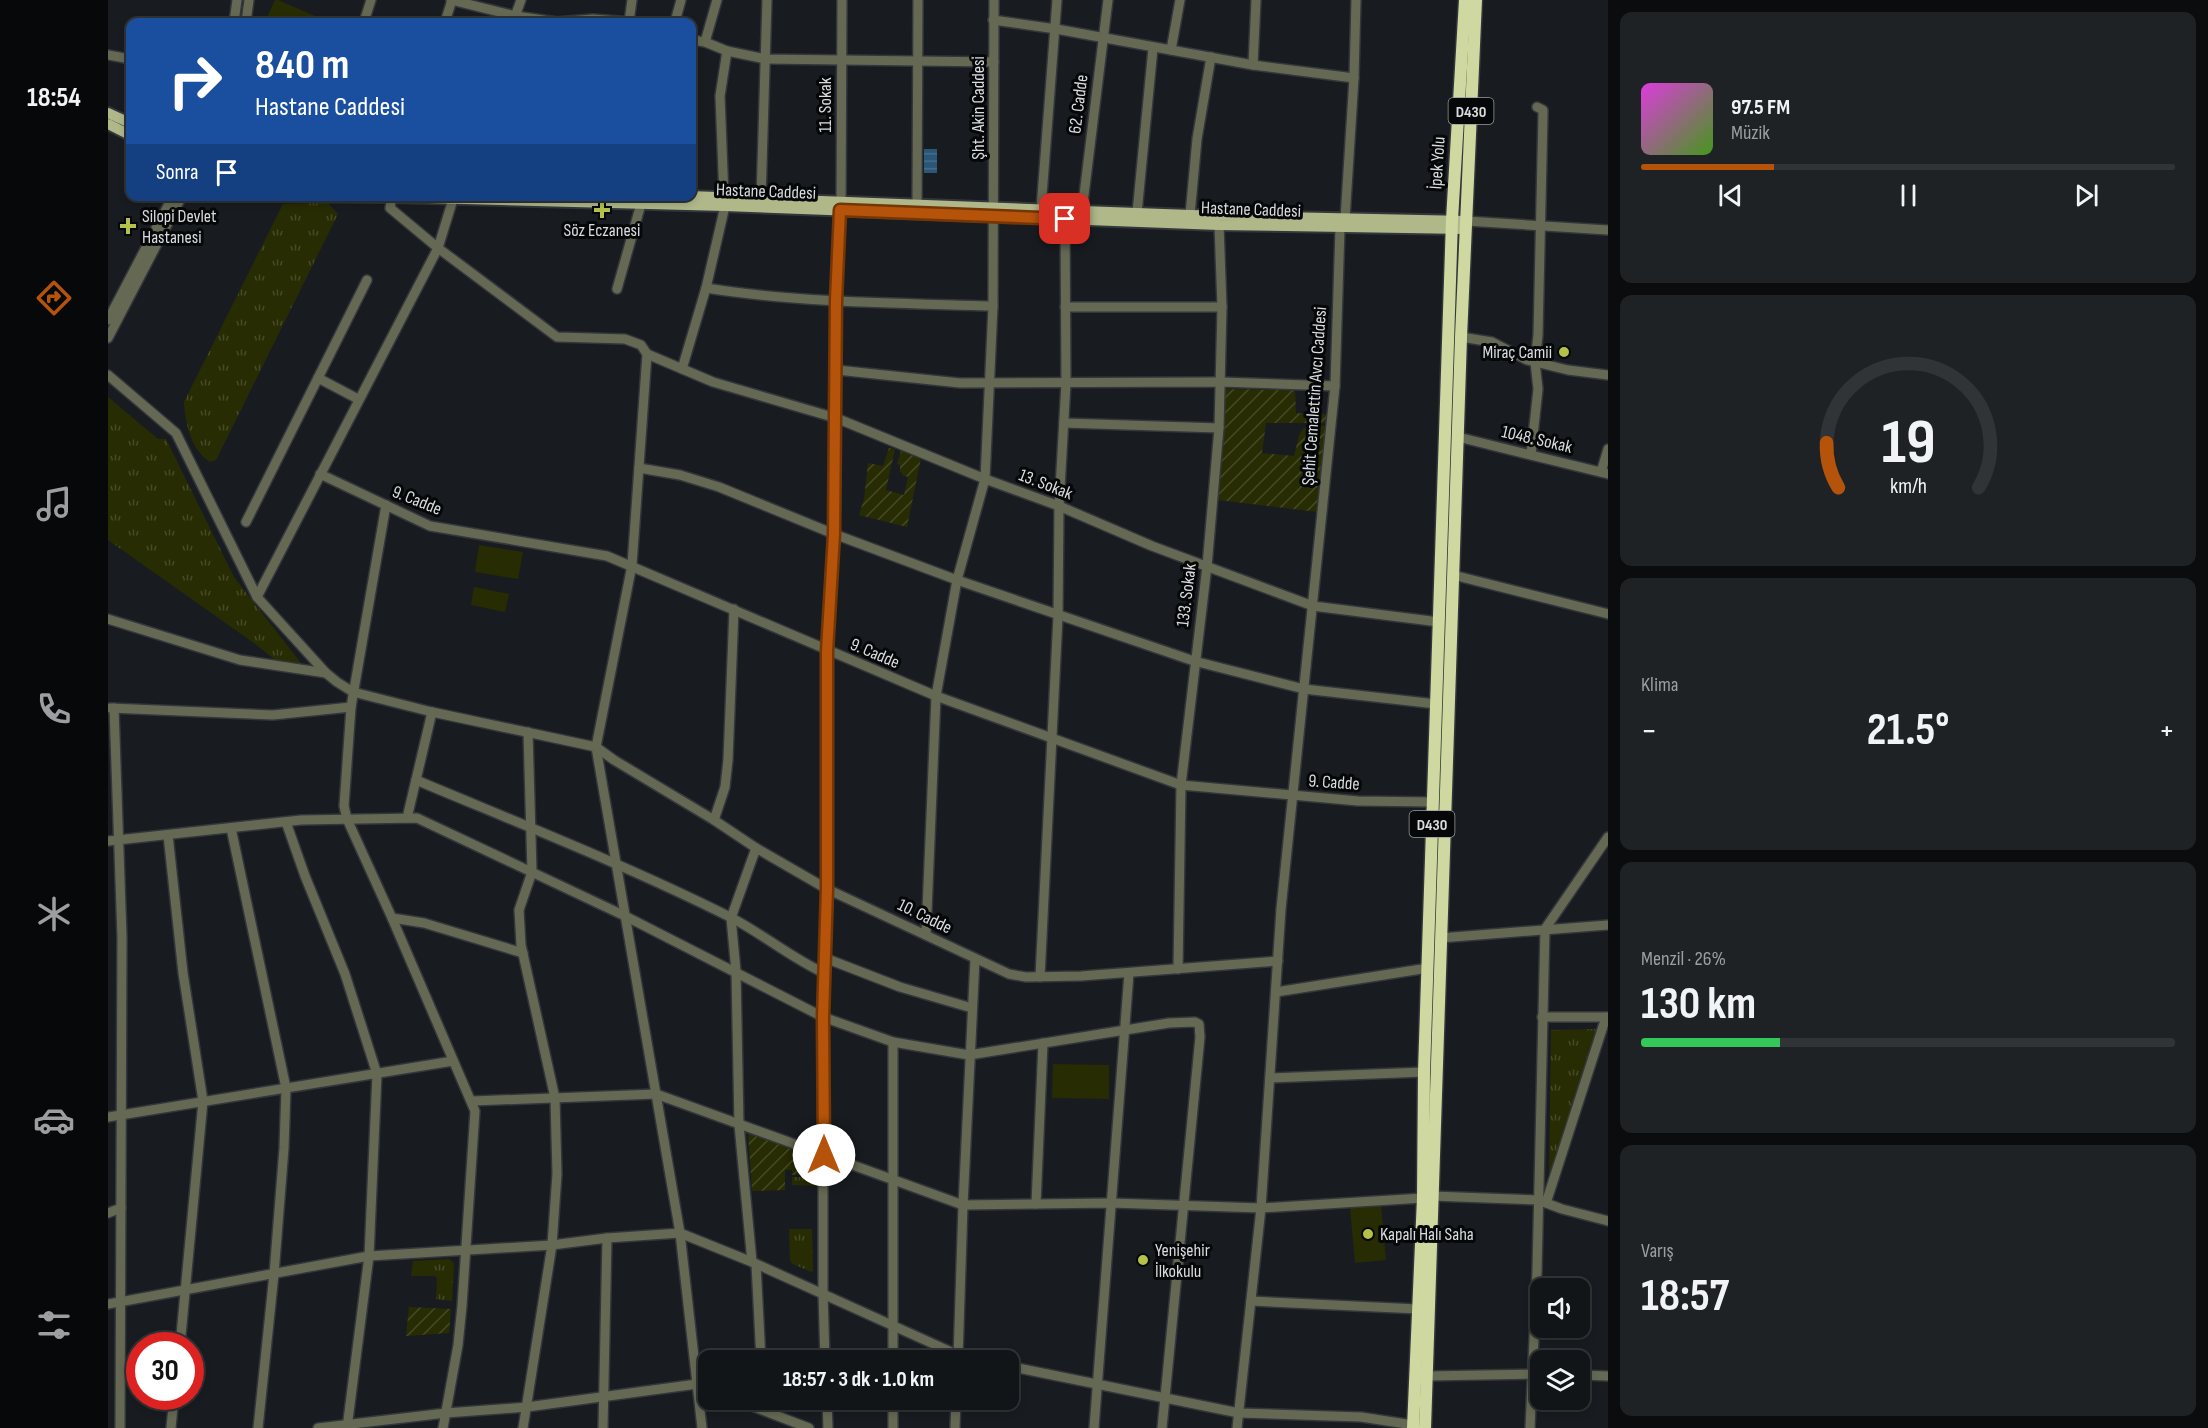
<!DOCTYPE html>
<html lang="tr">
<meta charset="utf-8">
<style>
body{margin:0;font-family:"Sofia Sans Condensed",sans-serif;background:#1f2225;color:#f1f3f6;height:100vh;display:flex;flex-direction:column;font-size:22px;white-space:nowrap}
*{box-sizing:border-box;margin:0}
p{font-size:20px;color:#9c9fa2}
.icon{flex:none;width:33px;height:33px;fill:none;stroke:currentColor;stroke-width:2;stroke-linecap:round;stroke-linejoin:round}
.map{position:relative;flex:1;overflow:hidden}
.drawer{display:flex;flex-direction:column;gap:12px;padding:12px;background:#0a0c0d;width:600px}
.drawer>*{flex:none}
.top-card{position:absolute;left:18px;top:18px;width:570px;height:183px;border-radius:12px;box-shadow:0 3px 9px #0003,0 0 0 2px #313437;background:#1a4fa0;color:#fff;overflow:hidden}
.tools{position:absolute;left:1422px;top:1278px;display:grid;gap:12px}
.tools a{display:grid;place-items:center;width:60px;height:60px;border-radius:12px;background:#121518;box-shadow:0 3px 9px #0003,0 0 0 2px #313437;font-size:30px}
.speed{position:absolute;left:18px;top:1332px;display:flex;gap:12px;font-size:30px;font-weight:700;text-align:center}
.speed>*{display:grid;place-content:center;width:78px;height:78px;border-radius:50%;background:#121518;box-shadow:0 3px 9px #0003,0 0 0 2px #313437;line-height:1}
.speed .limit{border:9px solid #d22;background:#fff;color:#111}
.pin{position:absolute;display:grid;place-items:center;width:51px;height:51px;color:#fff;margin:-26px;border-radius:12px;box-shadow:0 3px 9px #0006}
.me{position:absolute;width:66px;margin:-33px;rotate:0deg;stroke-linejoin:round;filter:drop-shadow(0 0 4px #0008)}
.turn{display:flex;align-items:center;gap:21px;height:126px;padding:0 30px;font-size:27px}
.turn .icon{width:78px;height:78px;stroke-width:2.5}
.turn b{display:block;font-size:42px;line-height:51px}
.then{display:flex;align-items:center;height:57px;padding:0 30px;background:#0003;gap:12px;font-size:22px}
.big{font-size:45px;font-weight:700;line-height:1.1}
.drawer .tile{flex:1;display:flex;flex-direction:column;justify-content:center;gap:9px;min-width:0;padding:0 21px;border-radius:12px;background:#1f2225}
.drawer .dial{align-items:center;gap:0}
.dial svg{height:156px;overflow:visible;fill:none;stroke:#313437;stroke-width:7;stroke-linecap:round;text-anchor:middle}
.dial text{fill:#f1f3f6;stroke:none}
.song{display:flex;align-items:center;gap:18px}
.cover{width:72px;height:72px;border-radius:9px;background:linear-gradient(135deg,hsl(300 70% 55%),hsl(100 70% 35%))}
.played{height:6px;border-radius:3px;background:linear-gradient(90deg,#b45309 25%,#313437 25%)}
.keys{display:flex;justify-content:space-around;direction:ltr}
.heat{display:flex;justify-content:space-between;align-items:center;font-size:33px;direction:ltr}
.charge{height:9px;border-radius:4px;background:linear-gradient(90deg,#34c759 26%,#313437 0)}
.trip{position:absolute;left:590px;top:1350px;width:321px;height:60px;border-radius:12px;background:#121518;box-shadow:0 3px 9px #0003,0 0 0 2px #313437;font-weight:700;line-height:60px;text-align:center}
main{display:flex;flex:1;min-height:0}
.tab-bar{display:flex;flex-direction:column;width:108px;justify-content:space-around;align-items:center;background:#07080a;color:#9c9fa2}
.tab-bar .icon{width:42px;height:42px}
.tab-bar .active{color:#b45309}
.tab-bar b{font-size:27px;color:#f1f3f6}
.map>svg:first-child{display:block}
.grass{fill:url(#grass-tufts)}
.garden{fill:url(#garden-furrows)}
.pitch{fill:#272c03}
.water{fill:url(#water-rules)}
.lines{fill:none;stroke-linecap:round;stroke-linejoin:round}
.minor-casing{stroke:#33373b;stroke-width:12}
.major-casing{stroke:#33373b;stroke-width:14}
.highway-casing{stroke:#33373b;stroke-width:15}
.minor{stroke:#656953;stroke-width:9}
.major{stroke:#b0b88a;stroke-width:10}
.highway{stroke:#ced8a0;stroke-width:12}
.route-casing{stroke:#753606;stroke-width:15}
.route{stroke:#b45309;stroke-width:10}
.poi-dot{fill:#b4c24a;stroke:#050708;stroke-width:2}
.labels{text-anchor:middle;stroke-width:6;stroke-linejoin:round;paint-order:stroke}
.shield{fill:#050708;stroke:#999c9e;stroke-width:1.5}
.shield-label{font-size:16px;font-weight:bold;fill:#d9dcdf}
.street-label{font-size:18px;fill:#d9dcdf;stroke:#050708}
.poi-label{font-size:18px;fill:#d9dcdf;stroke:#050708;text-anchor:start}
</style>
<main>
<nav class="tab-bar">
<b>18:54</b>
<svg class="icon active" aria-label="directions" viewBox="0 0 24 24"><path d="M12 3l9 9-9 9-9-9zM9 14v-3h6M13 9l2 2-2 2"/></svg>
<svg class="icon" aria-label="music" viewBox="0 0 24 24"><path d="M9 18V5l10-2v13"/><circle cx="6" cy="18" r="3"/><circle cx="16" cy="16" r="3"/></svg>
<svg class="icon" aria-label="phone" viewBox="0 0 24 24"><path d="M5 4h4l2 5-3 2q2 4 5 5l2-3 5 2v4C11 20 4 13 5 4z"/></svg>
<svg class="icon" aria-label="climate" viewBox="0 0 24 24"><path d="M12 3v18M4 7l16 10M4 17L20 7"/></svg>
<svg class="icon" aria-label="car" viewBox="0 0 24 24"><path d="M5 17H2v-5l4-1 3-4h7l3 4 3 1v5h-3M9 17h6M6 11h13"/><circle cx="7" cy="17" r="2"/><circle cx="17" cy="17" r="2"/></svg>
<svg class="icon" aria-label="filters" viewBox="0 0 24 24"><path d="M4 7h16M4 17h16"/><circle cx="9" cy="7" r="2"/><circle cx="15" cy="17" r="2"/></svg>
</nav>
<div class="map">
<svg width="1500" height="1428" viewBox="0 0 1500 1428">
<defs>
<pattern id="grass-tufts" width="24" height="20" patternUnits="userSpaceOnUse" patternTransform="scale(1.5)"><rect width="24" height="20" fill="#272c03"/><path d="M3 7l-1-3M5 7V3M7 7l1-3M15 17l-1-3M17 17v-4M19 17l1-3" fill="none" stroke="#464a27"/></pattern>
<pattern id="garden-furrows" width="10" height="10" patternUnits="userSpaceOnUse" patternTransform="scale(1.5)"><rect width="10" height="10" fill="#272c03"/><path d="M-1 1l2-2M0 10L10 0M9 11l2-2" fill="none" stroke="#464a27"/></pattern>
<pattern id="water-rules" width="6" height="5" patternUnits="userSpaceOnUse" patternTransform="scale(1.5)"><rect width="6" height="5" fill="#2a5677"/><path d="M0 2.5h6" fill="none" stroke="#486e8a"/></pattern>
</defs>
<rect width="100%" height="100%" fill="#181c20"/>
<!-- grass -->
<g class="grass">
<path d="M220 203 230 214 108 460 102 462C83 450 77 423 76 402L175 204Z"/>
<path d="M0 397 50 439H58L126 577 196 667 167 660 150 646 0 540Z"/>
<path d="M1489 1029 1441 1178 1443 1030Z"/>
<path d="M684 1177H709L708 1186 684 1185Z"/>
<path d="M681 1229H704L705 1271 703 1272 685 1264 682 1261Z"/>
<path d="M342 1259 346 1264 344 1301 328 1299 329 1279 327 1276H303L305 1261Z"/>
</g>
<!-- garden -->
<g class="garden">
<path d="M1117 389 1187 390 1188 413 1219 414V423H1158L1154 453 1186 456C1193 431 1189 423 1218 426L1209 512 1110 500Z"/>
<path d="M781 448 787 449 778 490 796 495 800 477 794 475V473L792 472V465L789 464 793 451 813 458 799 527 751 515 756 499 760 463 775 466Z"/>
<path d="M641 1132 709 1157V1175H684V1170H677V1190L644 1191 640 1135Z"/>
<path d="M301 1307 343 1309 341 1333 298 1336Z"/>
</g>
<!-- pitch -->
<g class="pitch">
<path d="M167 0H170L221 22H157Z"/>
<path d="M371 545 415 552 410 579 367 572Z"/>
<path d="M366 587 401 594 397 612 363 605Z"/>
<path d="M945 1064 1001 1065V1099L944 1098Z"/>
<path d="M1273 1205 1278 1260 1247 1263 1242 1208Z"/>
</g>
<!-- water -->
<rect class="water" x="816" y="149" width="13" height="24"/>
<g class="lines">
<!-- minor casing -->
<g class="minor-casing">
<g id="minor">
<path d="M343 0 408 16 449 22 485 19 523 22"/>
<path d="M885 20 948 29 1145 65 1246 78"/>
<path d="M126 22 129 0"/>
<path d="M138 22 141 0"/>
<path d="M256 22 263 0"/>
<path d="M337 22 344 0"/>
<path d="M405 22 413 0"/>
<path d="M521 22 524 0"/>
<path d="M567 22 573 0"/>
<path d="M584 40 597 42 619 51 658 59 886 62"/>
<path d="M597 42 609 0"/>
<path d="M1063 50 1072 0"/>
<path d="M0 55 22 59"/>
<path d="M1145 65 1148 0"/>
<path d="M284 196 282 208 330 248 449 337 517 339 533 345 539 354 524 565 488 747 572 1233 594 1428"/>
<path d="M616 198 612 96 619 51"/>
<path d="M653 199 659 0"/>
<path d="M809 204 810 0"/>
<path d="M933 209 949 0"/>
<path d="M974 211 1000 0"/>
<path d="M1029 213 1045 48"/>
<path d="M1082 215 1089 139 1103 57"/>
<path d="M1358 221 1500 230"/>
<path d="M598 288C693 303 790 303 885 306"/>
<path d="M509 289 533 204"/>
<path d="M957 307H1114"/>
<path d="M0 320 65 196"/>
<path d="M1353 337 1384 342 1419 360 1460 370 1500 375"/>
<path d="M0 338 74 196"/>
<path d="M539 354 605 382 728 418 877 479 951 506 1044 546 1205 606 1331 622"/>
<path d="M574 369 598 288 617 206"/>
<path d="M729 370 852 383 1113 382 1227 386"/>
<path d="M0 375 68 433 149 597 218 673 229 682 245 692 324 712 488 747 506 760 606 820 648 848 719 889 901 974 918 977 973 976 1170 961"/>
<path d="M210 378 250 399"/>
<path d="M956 423 1111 428"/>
<path d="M1350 437 1500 474"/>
<path d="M1423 454 1430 389 1427 362 1430 335 1435 114V110L1429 107"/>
<path d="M531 468 572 475 611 487 726 534 849 580 1086 661 1196 689 1328 704"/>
<path d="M1493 472 1500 449"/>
<path d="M212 474 322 526 499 556 828 696 1073 785 1250 801 1325 802"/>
<path d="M278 505 243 707 236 806 239 819 284 918 367 1111 354 1306 350 1345 335 1428"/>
<path d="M138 522 259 280"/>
<path d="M1345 575 1500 614"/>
<path d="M149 597 330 248 346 196"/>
<path d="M0 619 132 660 218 673"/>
<path d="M2 708 165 715 243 707"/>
<path d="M6 708 14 937 12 1428"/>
<path d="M308 780C413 824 520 866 622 917 655 934 683 958 716 973"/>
<path d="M299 818 324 712"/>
<path d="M606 820 617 787 620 760 626 609"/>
<path d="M178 822 197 876 237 974 269 1074 261 1256 239 1428"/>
<path d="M123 828 178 1088 176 1148 166 1274 150 1428"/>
<path d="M60 835 75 973 95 1101 72 1346"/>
<path d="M0 841 193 820 309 818 517 916 715 1017 785 1042 861 1055 1061 1023 1087 1022 1091 1024 1092 1037 1054 1428"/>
<path d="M284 918 316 923 415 953"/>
<path d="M818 935 828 696 849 580 877 479 885 306 886 0"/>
<path d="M1332 938 1500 925"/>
<path d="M717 958 792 987 864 1008"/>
<path d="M1070 969 1073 785 1099 566 1111 428 1114 307 1111 225"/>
<path d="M932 977 950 616 951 506 958 383 957 219"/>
<path d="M1168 992 1320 968"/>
<path d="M1434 1017H1500"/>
<path d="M785 1042V1360"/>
<path d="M1162 1078 1316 1072"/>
<path d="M364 1101 548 1094 855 1205 1003 1203 1153 1208 1315 1198"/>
<path d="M0 1117 345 1061"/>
<path d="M1324 1196 1430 1200 1454 1209 1500 1221"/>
<path d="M1438 1203 1498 1017"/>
<path d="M928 1204 935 1043"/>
<path d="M0 1213 13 1208"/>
<path d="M644 1262 631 1125 628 971 623 918 648 848"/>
<path d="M648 1264 653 1360"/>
<path d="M1143 1301 1310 1309"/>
<path d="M0 1304 261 1256 444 1245 499 1238 572 1233 644 1262 850 1355 876 1360"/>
<path d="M850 1358 855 1205 867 959"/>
<path d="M717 1360 715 1293V1017L719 889V651L726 534 728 300 733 210 734 0"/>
<path d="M900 1366 1131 1413 1253 1417 1305 1425"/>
<path d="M1472 1375 1500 1376"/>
<path d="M1319 1376 1432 1374"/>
<path d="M628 1400 701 1428"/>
<path d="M719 1400 720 1428"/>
<path d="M63 1428 66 1396"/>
<path d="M210 1428 338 1413 419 1407 589 1384 600 1388"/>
<path d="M415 1428 444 1245 449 1174 447 1098 413 945 411 910 424 872 420 732"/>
<path d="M495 1428 499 1238"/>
<path d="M785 1428V1400"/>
<path d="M847 1428 848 1400"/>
<path d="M986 1428 1021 973"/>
<path d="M1129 1428 1153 1208 1173 909 1227 386 1232 228 1237 219 1246 78 1248 0"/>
<path d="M1422 1428 1429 1271 1437 929 1500 837"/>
</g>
</g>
<!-- major casing -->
<g class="major-casing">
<g id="major">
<path d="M0 113 22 123"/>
<path d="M0 124 22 135"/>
<path d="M173 196 283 197 617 206 1111 225 1357 229"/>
<path d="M581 196 1082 215 1358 221"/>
</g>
</g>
<!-- highway casing -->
<g class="highway-casing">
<g id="highway">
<path d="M1305 1428 1315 1198 1316 1072 1344 220 1357 0"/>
<path d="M1317 1428 1353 337 1368 0"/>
</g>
</g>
<!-- minor -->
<use href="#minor" class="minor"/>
<!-- major -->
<use href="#major" class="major"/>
<!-- highway -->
<use href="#highway" class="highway"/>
</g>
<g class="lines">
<!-- route casing -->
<g class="route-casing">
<path id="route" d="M716 1155 715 1017 719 889V651L726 534 728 300 732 210 957 219"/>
</g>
<!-- route -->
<use href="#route" class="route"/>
</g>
<!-- markers -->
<g class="poi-dot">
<path d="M491 201h6v6h6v6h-6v6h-6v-6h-6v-6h6z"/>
<path d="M17 217h6v6h6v6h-6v6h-6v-6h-6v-6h6z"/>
<circle cx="1456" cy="352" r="6"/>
<circle cx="1260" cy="1234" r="6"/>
<circle cx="1035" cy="1260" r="6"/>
</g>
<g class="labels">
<!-- shield labels -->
<g class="shield">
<rect x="1340.5" y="98" width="45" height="26" rx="4.5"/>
<rect x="1301.5" y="811" width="45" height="26" rx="4.5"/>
</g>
<g class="shield-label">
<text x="1363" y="117">D430</text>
<text x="1324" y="830">D430</text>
</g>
<!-- street labels -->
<g class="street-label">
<text transform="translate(970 104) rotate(-83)" y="6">62. Cadde</text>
<text transform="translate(717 105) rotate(-90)" y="6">11. Sokak</text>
<text transform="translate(870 108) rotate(-90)" y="6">Şht. Akin Caddesi</text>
<text transform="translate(1329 163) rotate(-86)" y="6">İpek Yolu</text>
<text transform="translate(658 191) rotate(2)" y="6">Hastane Caddesi</text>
<text transform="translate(1143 209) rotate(2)" y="6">Hastane Caddesi</text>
<text transform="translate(1206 396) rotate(-86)" y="6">Şehit Cemalettin Avcı Caddesi</text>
<text transform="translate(1429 439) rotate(13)" y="6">1048. Sokak</text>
<text transform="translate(938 484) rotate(21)" y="6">13. Sokak</text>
<text transform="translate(309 500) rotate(22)" y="6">9. Cadde</text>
<text transform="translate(1078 595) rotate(-83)" y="6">133. Sokak</text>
<text transform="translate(767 653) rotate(23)" y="6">9. Cadde</text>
<text transform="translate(1226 782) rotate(4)" y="6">9. Cadde</text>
<text transform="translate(817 916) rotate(26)" y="6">10. Cadde</text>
</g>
<!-- poi labels -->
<g class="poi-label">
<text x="34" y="222">Silopi Devlet<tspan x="34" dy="21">Hastanesi</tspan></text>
<text x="494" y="236" text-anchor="middle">Söz Eczanesi</text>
<text x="1444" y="358" text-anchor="end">Miraç Camii</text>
<text x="1272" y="1240">Kapalı Halı Saha</text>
<text x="1047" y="1256">Yenişehir<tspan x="1047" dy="21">İlkokulu</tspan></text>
</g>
</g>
</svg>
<div class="tools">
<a><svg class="icon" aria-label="sound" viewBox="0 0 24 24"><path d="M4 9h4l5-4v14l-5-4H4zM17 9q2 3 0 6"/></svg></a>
<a><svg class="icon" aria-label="layers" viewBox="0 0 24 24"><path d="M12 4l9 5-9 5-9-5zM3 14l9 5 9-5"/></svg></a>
</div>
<div class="speed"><div class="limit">30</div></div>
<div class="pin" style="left:957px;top:219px;background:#d93025"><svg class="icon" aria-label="arrive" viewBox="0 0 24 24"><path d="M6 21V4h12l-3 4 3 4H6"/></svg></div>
<svg class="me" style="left:716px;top:1155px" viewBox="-20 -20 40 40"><circle r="19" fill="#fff"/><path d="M0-13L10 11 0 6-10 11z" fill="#b45309"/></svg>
<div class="trip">18:57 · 3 dk · 1.0 km</div>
<div class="top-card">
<div class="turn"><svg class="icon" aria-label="right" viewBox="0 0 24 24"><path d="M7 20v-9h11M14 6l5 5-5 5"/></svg><div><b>840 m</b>Hastane Caddesi</div></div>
<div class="then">Sonra<svg class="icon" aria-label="arrive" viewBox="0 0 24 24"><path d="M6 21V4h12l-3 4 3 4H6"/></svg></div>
</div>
</div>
<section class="drawer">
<div class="tile">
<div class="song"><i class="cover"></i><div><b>97.5 FM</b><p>Müzik</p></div></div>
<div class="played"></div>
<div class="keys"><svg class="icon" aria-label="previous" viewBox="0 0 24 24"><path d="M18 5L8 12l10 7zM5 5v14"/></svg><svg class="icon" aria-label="pause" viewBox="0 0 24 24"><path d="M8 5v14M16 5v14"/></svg><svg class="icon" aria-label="next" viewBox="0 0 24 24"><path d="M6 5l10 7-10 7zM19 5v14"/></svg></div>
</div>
<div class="tile dial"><svg viewBox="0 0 100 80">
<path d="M14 69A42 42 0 1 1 86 69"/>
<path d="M14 69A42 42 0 0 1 8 46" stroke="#b45309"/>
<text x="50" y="56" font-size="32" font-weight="700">19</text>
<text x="50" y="72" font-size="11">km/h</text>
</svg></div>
<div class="tile"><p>Klima</p>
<div class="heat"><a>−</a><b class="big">21.5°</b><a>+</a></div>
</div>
<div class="tile"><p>Menzil · 26%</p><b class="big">130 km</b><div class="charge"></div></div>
<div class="tile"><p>Varış</p><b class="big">18:57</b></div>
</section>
</main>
